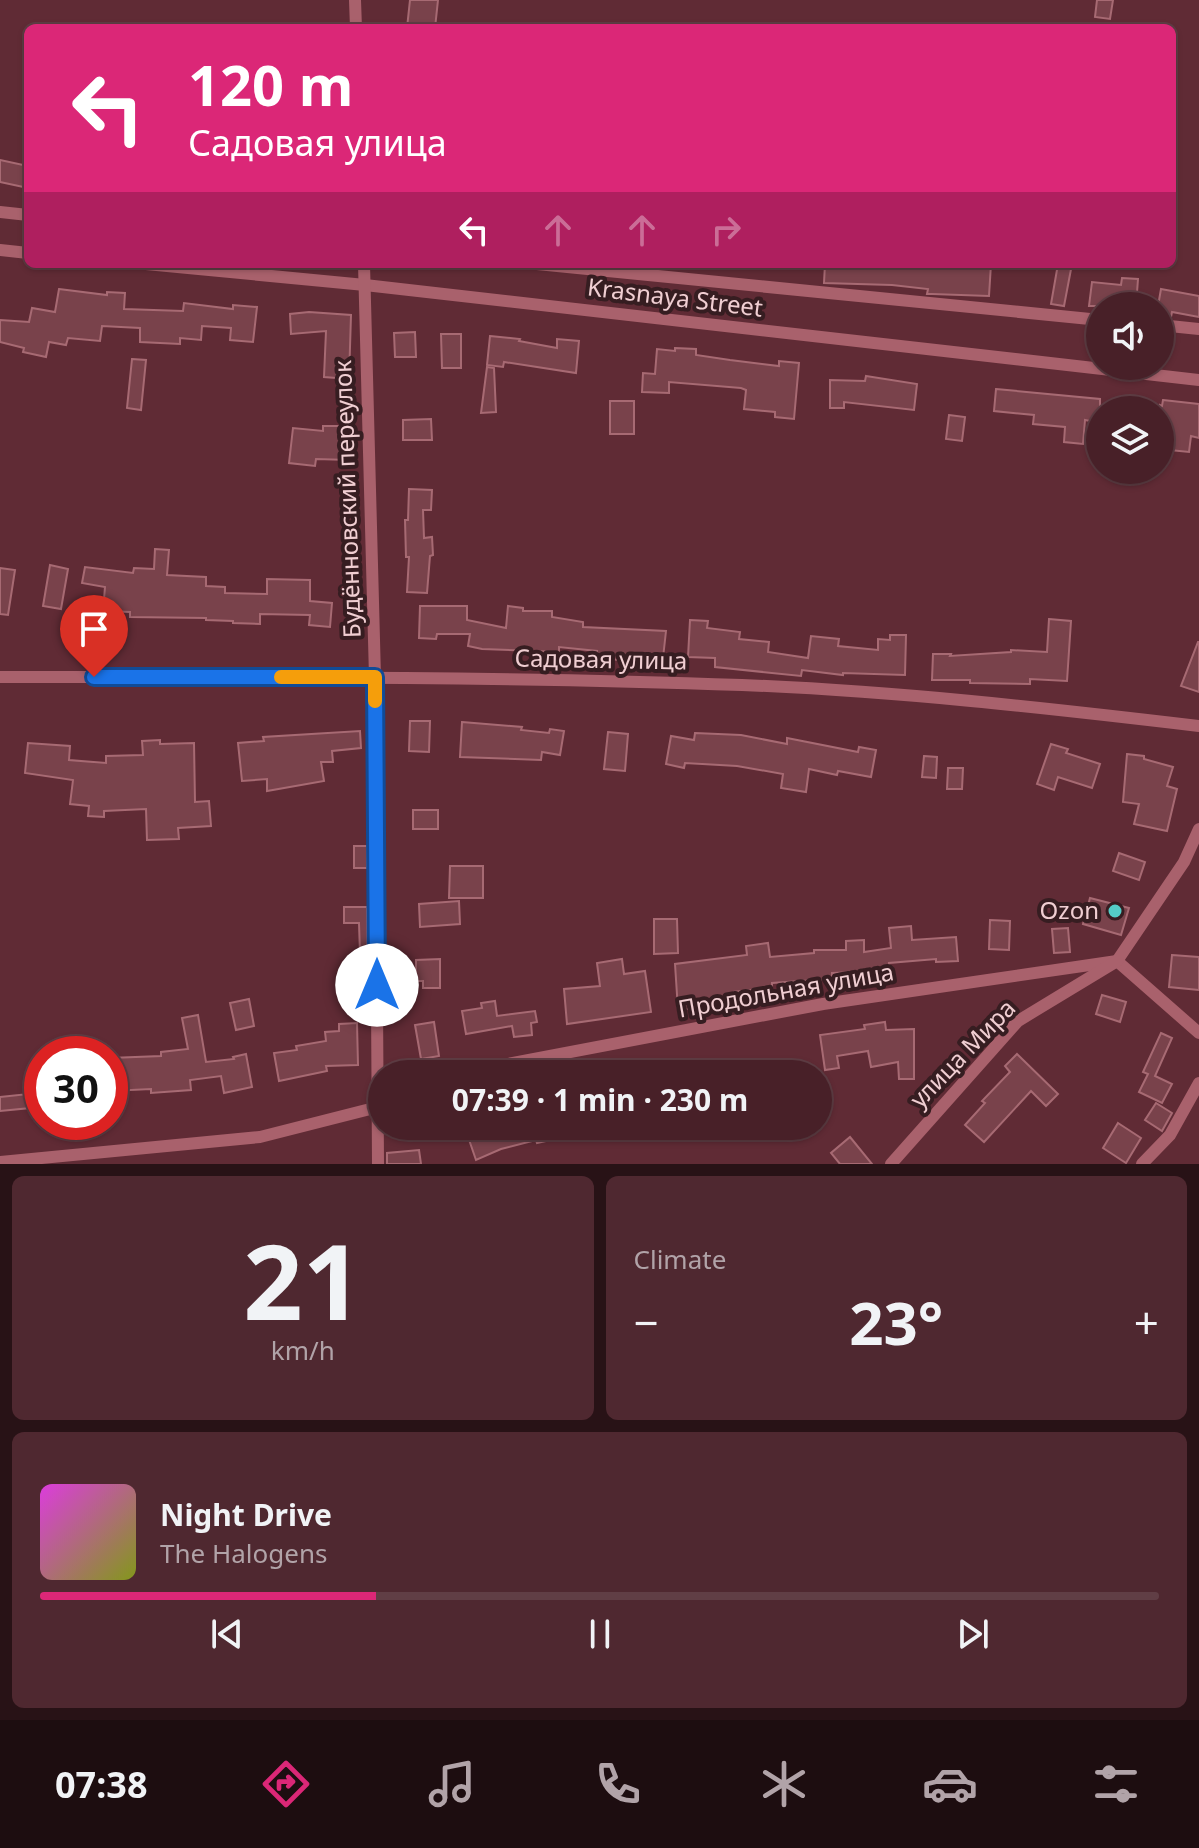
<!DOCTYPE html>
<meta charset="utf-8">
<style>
body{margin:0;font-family:"Noto Sans",sans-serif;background:#4f2830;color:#f1f3f6;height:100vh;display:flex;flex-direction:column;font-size:30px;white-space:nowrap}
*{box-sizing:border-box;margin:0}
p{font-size:26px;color:#b1a3a8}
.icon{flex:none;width:44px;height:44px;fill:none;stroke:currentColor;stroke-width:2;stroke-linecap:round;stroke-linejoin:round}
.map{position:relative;height:1164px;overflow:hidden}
.panel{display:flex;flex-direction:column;gap:12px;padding:12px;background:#281216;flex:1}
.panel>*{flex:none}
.banner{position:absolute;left:24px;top:24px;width:1152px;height:244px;border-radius:12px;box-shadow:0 2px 6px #0004,0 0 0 2px #603e45;background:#db2777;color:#fff;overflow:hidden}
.buttons{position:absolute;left:1086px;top:292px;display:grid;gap:16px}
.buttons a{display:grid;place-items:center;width:88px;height:88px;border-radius:50%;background:#482028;box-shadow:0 2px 6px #0004,0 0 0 2px #603e45;font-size:40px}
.speed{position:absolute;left:24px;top:1036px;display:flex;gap:16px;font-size:40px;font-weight:700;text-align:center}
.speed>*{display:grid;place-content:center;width:104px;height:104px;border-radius:50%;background:#482028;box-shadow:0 2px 6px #0004,0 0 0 2px #603e45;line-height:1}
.speed .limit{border:12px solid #d22;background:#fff;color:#111}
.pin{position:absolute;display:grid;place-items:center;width:68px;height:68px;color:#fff;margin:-82px -34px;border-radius:50% 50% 50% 0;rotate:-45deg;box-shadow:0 0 8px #0007}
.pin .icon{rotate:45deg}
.me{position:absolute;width:88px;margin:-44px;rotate:0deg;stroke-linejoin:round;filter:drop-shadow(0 0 6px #0008)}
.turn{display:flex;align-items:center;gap:28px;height:168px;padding:0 32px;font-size:36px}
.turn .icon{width:104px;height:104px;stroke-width:2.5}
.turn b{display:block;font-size:56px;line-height:68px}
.lanes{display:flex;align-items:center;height:76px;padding:0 32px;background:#0003;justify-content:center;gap:40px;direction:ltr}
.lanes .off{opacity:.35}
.big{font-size:60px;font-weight:700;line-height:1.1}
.panel .tile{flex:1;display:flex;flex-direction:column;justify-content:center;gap:12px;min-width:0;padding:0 28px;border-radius:12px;background:#4f2830}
.panel .dial{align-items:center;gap:0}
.dial b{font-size:104px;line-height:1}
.song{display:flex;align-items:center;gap:24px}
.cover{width:96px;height:96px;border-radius:12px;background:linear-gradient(135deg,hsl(300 70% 55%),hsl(70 70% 35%))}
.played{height:8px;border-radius:4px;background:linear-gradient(90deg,#db2777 30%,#603e45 30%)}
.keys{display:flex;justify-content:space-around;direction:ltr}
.heat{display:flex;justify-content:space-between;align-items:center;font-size:44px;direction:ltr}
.panel .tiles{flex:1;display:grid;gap:12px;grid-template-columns:1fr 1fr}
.tile:last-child{grid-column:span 2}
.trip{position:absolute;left:368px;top:1060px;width:464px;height:80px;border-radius:40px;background:#482028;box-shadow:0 2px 6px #0004,0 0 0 2px #603e45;font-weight:700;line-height:80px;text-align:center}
.dock{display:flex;height:128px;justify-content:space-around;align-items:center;background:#1d0d10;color:#b1a3a8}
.dock .icon{width:56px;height:56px}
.dock .selected{color:#db2777}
.dock b{font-size:36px;color:#f1f3f6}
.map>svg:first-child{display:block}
.building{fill:#79424b;stroke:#a76a73;stroke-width:2}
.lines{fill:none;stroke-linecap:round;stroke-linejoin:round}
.street{stroke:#a9616c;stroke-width:12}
.route-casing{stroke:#114b97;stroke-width:20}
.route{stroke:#1a73e8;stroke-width:14}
.slow{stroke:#f59e0b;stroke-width:14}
.poi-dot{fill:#54cdc7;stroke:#361d21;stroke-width:3}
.labels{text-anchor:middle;stroke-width:8;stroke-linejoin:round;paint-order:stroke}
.street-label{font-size:24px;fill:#f0ced2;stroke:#361d21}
.poi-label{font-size:24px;fill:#f0ced2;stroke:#361d21;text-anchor:end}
</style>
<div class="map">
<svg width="1199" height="1164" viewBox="0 0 1199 1164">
<rect width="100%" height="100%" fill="#602b35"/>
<!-- building -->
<g class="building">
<path d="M410 0H438L435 28H407Z"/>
<path d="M1097 0H1113L1110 19 1095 17Z"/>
<path d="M0 160 28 166V188L0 182Z"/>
<path d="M825 264H908L944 268 945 264H991L989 296 932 294H927L928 289 892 285 824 283Z"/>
<path d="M1058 264H1072L1064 306 1051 304Z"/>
<path d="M1122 278 1138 279 1136 306H1089L1092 282 1121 285Z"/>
<path d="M59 289 107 295V292L125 293 124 309 183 311 184 303 233 309V305L257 307 253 342 230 340 231 328 202 326 201 340 180 338V344L140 342V328L102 326 100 341 68 338 66 345 49 342 46 357 23 352 24 348 0 342V320L29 322 32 308 55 312Z"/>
<path d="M1161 289 1199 296V317L1172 312 1171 317 1160 316V306H1158Z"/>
<path d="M309 312 351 315 349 379 324 377 326 331 291 334 290 314Z"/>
<path d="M415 332 416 357H395L394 333Z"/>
<path d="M441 334H461V368H442Z"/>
<path d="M490 336 520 339 519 341 557 348V339L579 341 576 373 504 362 503 367 487 365Z"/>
<path d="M675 348 696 349V355L730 360 779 366V361L799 363 794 419 775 417V412L744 409 746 390 741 388 669 382V393L642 392 643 373 655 374 657 349 675 351Z"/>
<path d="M132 359 146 360 141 410 127 408Z"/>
<path d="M487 367 494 368 496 412 481 413Z"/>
<path d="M866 376 917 384 914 410 844 402V408H830V380L865 381Z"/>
<path d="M996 389 1100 399V423L1085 420 1083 444 1064 442 1065 427 1033 424 1034 415 994 411Z"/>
<path d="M1163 400 1199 404V438L1191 436 1189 452 1160 449V405L1162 406Z"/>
<rect x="610" y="401" width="24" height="33"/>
<path d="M949 415 965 417 962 441 946 439Z"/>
<path d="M431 419 432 440H403V420Z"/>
<path d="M323 426H349V460L316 459 315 466 289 463 293 428 323 431Z"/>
<path d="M409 489 432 490 431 510H423L424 538 432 537 433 555 430 556 427 593 407 592 409 557H406L405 520H408Z"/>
<path d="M155 549 169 550 167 575 206 577V586L225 587V593L267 594V579L310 580V601L332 603 330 627 309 625 310 615 260 614V624L233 623V621L206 620V618L130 617V612L103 611 105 587 82 583 85 567 133 573 134 568 154 569Z"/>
<path d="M50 565 68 569 61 609 43 606Z"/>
<path d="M0 568 15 570 8 615 0 614Z"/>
<path d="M420 606H467V620L506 628 508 606 523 608V611H552V617L583 622V627L666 631 663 658 621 655 620 660 596 658 597 651 559 647V652L482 649 468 646 470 634H437L436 639 419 638Z"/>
<path d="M1049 619 1071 621 1067 681 1030 679V684L970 683V680H932L933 654H951L950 656 1011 652V650L1047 652Z"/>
<path d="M690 620 708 621 707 628 740 632 739 639 769 642 768 652 808 658 811 636 839 639 838 646 878 650V639L890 640V635H906L905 675 843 673V675L802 670 801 676 715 667V658L688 657Z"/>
<path d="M1198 642H1199V692L1181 686Z"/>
<path d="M410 721H430L429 752 409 751Z"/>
<path d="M462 722 522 727 521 730 549 733 550 729 564 731 560 755 542 752 541 760 460 757Z"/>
<path d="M360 731 361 748 332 751 333 762H321L324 781 267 791V779L242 781 238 743 264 741 263 737Z"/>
<path d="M608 732 628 734 625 771 604 769Z"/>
<path d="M695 733 741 735 787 744V738L858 752 859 747 876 750 871 777 838 771 837 775 809 769 806 792 781 788 783 774 737 766 685 763 684 768 666 764 671 736 694 740Z"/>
<path d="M160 740V744L194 743 195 802 209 801 211 826 178 828 179 839 147 840 146 809 104 811V817L88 816 89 806 70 804 73 780 25 773 28 743 70 746 69 760 106 763V756L143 755 142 741Z"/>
<path d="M1051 744 1068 749 1066 753 1100 764 1092 788 1058 777 1054 790 1037 784Z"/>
<path d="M1127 754 1144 756V759L1173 767 1167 786 1177 789 1167 831 1134 824 1139 804 1123 802Z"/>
<path d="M924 756 937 757 936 778 922 777Z"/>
<path d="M948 768H963L962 789H947Z"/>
<rect x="413" y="810" width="25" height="19"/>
<rect x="354" y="846" width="13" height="22"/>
<path d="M1119 853 1145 862 1139 880 1113 871Z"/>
<path d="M450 866H483V898H449Z"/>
<path d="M1090 898 1129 908 1121 935 1083 924Z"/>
<path d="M459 901 460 924 420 927 419 904Z"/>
<path d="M344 907H367L368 969H356V954H360L359 923H344Z"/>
<path d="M654 919H677L678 953 654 954Z"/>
<path d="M990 920 1010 921 1009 950 989 949Z"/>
<path d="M911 926 912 940 956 937 958 961 936 962V959L889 963 890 971 832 973V979L772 983V988L734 992 735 998 698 1004V1008L678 1010 675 964 747 955 746 946 768 943 770 957 814 953V950H846V941L864 940V952L891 948 889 928Z"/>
<path d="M1068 928 1070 952 1054 953 1052 929Z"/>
<path d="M1172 955 1199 957V990L1169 987Z"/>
<path d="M440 959V988H423V981H416V960Z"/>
<path d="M622 959 624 974 645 971 651 1012 567 1024 564 989 600 986 597 963Z"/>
<path d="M1102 995 1126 1002 1120 1022 1096 1014Z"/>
<path d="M249 999 254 1026 236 1030 230 1003Z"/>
<path d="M495 1001 497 1016 535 1011 537 1022 531 1023 532 1035 514 1037 512 1026 466 1034 462 1011 482 1008 481 1003Z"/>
<path d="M198 1015 206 1062 234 1059 233 1057 246 1054 252 1087 224 1093 221 1076 190 1080 191 1090 151 1093V1089L110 1091V1058L161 1056V1052L188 1049 182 1018Z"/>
<path d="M434 1022 439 1056 421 1059 415 1025Z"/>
<path d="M885 1022 886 1030 914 1029V1079H899L898 1062 871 1067 868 1051 837 1056 839 1068 825 1070 820 1035 865 1029 864 1025Z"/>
<path d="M357 1023 358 1065 326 1066 327 1071 279 1081 274 1053 297 1050 296 1046 326 1041 325 1032 339 1031V1024Z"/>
<path d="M1161 1033 1172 1038 1155 1076 1172 1084 1162 1103 1139 1092 1148 1074 1143 1072Z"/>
<path d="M1017 1054 1058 1094 1046 1106 1031 1091 984 1142 965 1125 985 1103 982 1101 1010 1072 1005 1066Z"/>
<path d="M28 1094 30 1108 0 1111V1097Z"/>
<path d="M1156 1103 1172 1113 1162 1131 1145 1120Z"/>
<path d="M1118 1123 1141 1138 1126 1163 1103 1148Z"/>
<path d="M482 1126H487L490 1135 525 1126H572V1130L558 1134 559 1138 537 1143 536 1140 501 1149 476 1160 466 1131Z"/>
<path d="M850 1137 872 1164H840L831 1153Z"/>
<path d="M419 1150 421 1164H387V1153Z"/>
</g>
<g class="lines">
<!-- street -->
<g class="street">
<path d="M355 0 356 28"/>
<path d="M0 212 28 215"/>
<path d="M0 250 28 253"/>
<path d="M146 264 365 285 1199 380"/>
<path d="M364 264 375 677 378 1164"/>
<path d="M537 264 1100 320"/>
<path d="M1160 325 1199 329"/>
<path d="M0 677C247 677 495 676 742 685 895 691 1047 708 1199 726"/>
<path d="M1117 961 1199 1033"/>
<path d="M465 1074 476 1070 823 1004 1117 961"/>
<path d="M0 1162 260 1137 382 1106"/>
<path d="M891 1164 1018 1021 1117 961 1184 862 1199 829"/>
<path d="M1142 1164 1170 1135 1199 1083"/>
</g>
</g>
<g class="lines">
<!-- route casing -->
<g class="route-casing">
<path id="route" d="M94 677H375L377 985"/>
</g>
<!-- route -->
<use href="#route" class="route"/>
<!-- slow -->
<path class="slow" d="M281 677H375V701"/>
</g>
<!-- markers -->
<circle class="poi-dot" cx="1115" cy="911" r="8"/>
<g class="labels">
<!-- street labels -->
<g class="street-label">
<text transform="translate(675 298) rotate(7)" y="8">Krasnaya Street</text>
<text transform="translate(348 499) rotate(-92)" y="8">Будённовский переулок</text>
<text transform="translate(601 660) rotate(1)" y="8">Садовая улица</text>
<text transform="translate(786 991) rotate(-10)" y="8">Продольная улица</text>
<text transform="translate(963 1054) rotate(-46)" y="8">улица Мира</text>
</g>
<!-- poi labels -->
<g class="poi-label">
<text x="1099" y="919">Ozon</text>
</g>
</g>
</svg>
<div class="buttons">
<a><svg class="icon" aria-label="sound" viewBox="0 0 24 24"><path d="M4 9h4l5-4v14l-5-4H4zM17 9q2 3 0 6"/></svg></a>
<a><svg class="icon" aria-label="layers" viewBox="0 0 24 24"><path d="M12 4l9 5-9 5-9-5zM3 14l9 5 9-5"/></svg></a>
</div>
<div class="speed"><div class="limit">30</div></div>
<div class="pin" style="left:94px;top:677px;background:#d93025"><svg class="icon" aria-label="arrive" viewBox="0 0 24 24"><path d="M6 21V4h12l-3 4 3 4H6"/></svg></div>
<svg class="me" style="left:377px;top:985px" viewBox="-20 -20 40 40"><circle r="19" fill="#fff"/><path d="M0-13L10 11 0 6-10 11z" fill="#1a73e8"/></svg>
<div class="trip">07:39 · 1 min · 230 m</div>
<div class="banner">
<div class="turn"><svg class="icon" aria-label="left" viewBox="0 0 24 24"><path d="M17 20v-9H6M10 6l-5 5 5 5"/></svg><div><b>120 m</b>Садовая улица</div></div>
<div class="lanes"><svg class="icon" aria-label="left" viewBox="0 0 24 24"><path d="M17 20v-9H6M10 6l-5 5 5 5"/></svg><svg class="icon off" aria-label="ahead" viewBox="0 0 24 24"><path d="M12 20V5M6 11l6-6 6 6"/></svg><svg class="icon off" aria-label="ahead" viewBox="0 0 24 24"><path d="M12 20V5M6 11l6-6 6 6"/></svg><svg class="icon off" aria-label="right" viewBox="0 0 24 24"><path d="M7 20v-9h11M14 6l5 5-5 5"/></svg></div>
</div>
</div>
<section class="panel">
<div class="tiles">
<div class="tile dial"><b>21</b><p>km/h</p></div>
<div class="tile"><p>Climate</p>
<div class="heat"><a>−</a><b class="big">23°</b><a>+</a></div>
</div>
<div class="tile">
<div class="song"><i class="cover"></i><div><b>Night Drive</b><p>The Halogens</p></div></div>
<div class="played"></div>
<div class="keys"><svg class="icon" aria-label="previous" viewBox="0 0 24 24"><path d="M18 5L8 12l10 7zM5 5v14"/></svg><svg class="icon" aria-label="pause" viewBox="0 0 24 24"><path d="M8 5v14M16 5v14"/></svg><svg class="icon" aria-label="next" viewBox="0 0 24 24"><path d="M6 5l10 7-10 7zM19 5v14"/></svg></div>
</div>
</div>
</section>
<nav class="dock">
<b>07:38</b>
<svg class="icon selected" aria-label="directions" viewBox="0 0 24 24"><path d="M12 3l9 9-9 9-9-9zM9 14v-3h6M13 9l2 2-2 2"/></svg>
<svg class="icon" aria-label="music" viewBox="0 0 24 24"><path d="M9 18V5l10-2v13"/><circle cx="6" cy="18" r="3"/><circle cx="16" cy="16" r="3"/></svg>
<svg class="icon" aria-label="phone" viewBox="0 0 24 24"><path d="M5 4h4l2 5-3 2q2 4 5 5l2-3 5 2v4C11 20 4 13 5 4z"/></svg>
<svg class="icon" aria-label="climate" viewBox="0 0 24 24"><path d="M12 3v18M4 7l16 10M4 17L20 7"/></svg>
<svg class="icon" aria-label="car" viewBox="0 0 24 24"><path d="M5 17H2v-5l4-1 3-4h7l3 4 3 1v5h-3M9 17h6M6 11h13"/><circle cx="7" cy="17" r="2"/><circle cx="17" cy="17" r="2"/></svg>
<svg class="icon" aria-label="filters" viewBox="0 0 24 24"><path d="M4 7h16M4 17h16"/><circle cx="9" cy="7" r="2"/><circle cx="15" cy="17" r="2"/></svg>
</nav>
